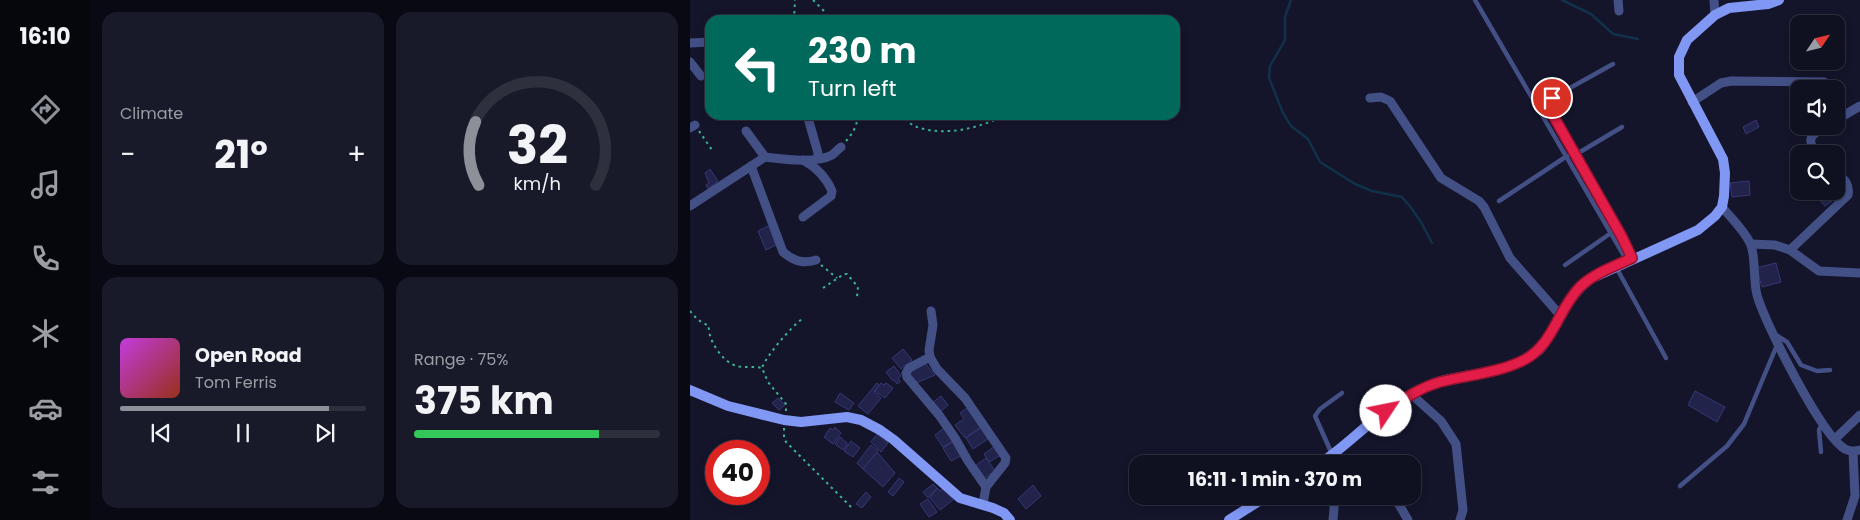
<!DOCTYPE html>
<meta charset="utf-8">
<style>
body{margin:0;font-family:Poppins,sans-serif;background:#181929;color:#f1f3f6;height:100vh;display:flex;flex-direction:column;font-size:19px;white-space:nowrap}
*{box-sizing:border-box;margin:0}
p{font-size:16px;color:#9b9da5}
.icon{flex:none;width:28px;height:28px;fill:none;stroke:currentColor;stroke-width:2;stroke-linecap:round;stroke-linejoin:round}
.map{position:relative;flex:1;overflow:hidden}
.panel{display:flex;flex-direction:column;gap:12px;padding:12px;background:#080912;width:600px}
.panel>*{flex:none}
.hud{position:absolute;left:15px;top:15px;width:475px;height:105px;border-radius:15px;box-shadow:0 2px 8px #0003,0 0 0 1px #2f303e;background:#00695c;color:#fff;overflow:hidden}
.needle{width:32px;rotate:55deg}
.buttons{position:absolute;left:1100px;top:15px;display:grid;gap:10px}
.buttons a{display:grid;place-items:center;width:55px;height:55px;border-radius:10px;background:#0f1020;box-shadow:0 2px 8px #0003,0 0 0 1px #2f303e;font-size:25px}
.speed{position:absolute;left:15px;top:440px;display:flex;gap:10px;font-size:25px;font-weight:700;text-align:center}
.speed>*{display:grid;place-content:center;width:65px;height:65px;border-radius:50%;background:#0f1020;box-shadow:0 2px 8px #0003,0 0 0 1px #2f303e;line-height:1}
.speed .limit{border:8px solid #d22;background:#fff;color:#111}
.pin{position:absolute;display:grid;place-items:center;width:42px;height:42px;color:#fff;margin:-21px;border:2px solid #fff;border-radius:50%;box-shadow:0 1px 5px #0007}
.me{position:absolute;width:55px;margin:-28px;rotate:56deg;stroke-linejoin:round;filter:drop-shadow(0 0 4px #0008)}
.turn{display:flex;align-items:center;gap:18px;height:105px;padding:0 20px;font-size:22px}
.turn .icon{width:65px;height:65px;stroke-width:2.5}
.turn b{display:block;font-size:35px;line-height:42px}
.big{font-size:38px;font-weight:700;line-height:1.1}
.panel .card{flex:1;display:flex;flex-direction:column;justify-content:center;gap:8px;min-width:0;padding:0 18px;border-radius:15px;background:#181929}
.panel .dial{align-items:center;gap:0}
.dial svg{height:130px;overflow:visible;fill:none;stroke:#2f303e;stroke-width:7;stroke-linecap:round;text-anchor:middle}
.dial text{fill:#f1f3f6;stroke:none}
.song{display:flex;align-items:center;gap:15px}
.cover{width:60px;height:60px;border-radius:8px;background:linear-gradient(135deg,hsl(290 70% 55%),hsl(10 70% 35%))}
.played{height:5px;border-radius:2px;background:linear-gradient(90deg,#8c9099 85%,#2f303e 85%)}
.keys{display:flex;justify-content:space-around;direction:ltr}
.heat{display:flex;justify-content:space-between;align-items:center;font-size:28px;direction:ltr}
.charge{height:8px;border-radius:4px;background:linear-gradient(90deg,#34c759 75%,#2f303e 0)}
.panel .tiles{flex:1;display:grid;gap:12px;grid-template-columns:repeat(2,1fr)}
.trip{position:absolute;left:439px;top:455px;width:292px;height:50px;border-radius:15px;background:#0f1020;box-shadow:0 2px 8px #0003,0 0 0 1px #2f303e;font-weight:700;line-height:50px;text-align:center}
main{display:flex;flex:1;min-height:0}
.tabs{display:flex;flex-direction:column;width:90px;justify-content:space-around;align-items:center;background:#06060d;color:#9b9da5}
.tabs .icon{width:35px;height:35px}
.tabs .on{color:#8c9099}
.tabs b{font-size:22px;color:#f1f3f6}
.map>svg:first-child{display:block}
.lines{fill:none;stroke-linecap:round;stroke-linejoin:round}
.stream{stroke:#113148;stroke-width:2.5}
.building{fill:#22234b;stroke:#363774}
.path{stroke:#3cb592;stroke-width:2;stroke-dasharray:2.5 4;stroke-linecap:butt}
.lane{stroke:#435086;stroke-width:4.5}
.street{stroke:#435086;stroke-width:9}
.secondary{stroke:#8097f4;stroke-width:10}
.route-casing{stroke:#92132f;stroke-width:12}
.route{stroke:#e11d48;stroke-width:9}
</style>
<main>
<nav class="tabs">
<b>16:10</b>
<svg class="icon on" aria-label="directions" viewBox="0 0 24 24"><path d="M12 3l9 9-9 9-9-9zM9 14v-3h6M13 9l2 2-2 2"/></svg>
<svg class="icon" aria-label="music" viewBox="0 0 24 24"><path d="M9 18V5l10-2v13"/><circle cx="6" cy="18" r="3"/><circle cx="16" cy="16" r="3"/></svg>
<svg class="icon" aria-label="phone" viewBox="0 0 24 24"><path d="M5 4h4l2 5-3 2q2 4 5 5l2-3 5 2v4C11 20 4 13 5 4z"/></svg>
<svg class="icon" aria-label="climate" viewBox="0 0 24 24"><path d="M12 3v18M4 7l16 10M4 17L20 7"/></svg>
<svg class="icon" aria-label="car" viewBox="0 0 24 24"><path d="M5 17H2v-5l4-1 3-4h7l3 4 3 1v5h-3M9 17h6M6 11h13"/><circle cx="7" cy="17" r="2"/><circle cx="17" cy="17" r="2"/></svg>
<svg class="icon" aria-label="filters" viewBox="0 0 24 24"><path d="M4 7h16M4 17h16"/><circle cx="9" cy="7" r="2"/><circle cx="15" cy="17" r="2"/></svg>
</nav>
<section class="panel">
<div class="tiles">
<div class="card"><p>Climate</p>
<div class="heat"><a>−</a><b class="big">21°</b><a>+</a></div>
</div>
<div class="card dial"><svg viewBox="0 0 100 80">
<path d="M14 69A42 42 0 1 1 86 69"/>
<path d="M14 69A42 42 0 0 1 12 30" stroke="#8c9099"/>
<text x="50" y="56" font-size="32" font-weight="700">32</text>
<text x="50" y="72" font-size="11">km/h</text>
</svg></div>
<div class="card">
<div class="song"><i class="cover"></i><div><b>Open Road</b><p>Tom Ferris</p></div></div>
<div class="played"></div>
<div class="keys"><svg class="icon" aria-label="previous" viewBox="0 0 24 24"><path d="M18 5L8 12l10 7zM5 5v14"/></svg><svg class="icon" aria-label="pause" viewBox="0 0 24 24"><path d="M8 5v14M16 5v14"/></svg><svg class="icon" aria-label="next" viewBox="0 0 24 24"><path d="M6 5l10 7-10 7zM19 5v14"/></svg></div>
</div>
<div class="card"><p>Range · 75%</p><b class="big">375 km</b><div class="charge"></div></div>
</div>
</section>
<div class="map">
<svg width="1170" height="520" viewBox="0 0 1170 520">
<rect width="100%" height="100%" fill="#14152b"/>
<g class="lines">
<!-- stream -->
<g class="stream">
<path d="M601 0 595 17V40L580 66 579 78 593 113 601 126 618 139 630 162 665 184 682 191 712 197 719 205 731 222 742 243"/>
<path d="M872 0 901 14 923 34 948 39"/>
</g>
</g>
<!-- building -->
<g class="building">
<path d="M1066 120 1069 127 1056 134 1053 127Z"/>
<path d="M20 169 28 181 18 189 16 185 19 183 15 173Z"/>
<path d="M1059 181 1060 195 1042 197 1040 183Z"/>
<path d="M1138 191H1140L1146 198 1135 206 1129 199Z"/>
<path d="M80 225 88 244 76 250 68 231Z"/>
<path d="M1086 263 1091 282 1072 287 1066 268Z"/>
<path d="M213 349 222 360 211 369 202 358Z"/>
<path d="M235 363 245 375 226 383 217 371Z"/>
<path d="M204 366 211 376 208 378 210 382 207 384 204 380 203 381 196 372Z"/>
<path d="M187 383 189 385 184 392 191 398 178 414 168 406Z"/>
<path d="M191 383 194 385 196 383 203 388 195 398 185 391Z"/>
<path d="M1005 391 1035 407 1027 422 998 405Z"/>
<path d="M150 393 164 403 159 410 145 402Z"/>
<path d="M251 396 258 405 249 413 242 403Z"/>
<path d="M88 398 95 405 89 410 82 403Z"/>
<path d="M277 408 292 426 275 438 265 425 274 419 270 413Z"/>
<path d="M145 427 151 433 143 444 134 437 140 428 143 430Z"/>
<path d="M254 428 263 441 253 447 245 435Z"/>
<path d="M291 428 298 439 283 449 276 438Z"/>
<path d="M187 434 198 443 191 452 181 442Z"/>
<path d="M150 437 157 443V445L153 450 145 444Z"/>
<path d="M161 441 170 448 163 457 154 451Z"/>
<path d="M264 441 272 455 261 461 253 448Z"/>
<path d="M181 445 188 451 173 469 167 463Z"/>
<path d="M305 446 311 455 299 462 294 454Z"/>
<path d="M187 452 205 473 193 487 173 469Z"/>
<path d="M296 458 305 471 295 478 286 465Z"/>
<path d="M209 478 214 482 203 496 198 492Z"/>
<path d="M243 484 247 488 238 498 233 492Z"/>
<path d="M343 485 351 496 336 509 328 499Z"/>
<path d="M247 488 250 491 254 488 263 500 250 510 240 498Z"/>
<path d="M176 492 181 497 172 508 166 504Z"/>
<path d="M238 499 247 512 239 517 230 504Z"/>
</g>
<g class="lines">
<!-- path -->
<g class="path">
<path d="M123 0 135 12 139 20"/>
<path d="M104 20 105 0"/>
<path d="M210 115C216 120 222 126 230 128 257 136 290 128 315 115"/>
<path d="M168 116 174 115"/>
<path d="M9 131 22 150"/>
<path d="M156 141C163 133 167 126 168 115"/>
<path d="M131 265 147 278"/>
<path d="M133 288 154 274H157L168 287 167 297"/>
<path d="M0 311 8 320 19 326C17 339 33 363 47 366 54 368 64 366 72 368"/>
<path d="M96 411V404L78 382 72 368C76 356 101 327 112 319"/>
<path d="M94 428V438L96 442 161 507"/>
</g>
<!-- lane -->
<g class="lane">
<path d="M785 0 937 261"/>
<path d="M923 64 862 98 859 100 858 105 942 258"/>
<path d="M885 155 932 127"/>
<path d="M809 201 877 156"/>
<path d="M875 265 921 233"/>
<path d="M926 267 976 358"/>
<path d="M1086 335 1097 342 1111 365 1127 371 1140 370"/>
<path d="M1131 452 1129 430 1132 424"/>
<path d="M642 454 625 416 630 409 652 393"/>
<path d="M990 486 1037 446 1054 424 1087 345"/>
</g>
<!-- street -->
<g class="street">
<path d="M928 0 929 11"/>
<path d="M1024 0 1025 15"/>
<path d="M0 43 20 42"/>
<path d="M0 62 11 76"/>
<path d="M680 98 691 97 700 101 751 178 789 201 794 207 820 258 870 315"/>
<path d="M1002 102 1031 83 1041 81 1134 82"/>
<path d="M118 118 128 153V158"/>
<path d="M1146 120 1170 106"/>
<path d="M0 128 5 125"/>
<path d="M56 131 75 157C93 159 125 164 142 155 145 153 148 149 151 147"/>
<path d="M1127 154C1115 138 1121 135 1136 126"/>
<path d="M61 166 93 252C104 261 112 264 126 260"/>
<path d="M0 206 75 157"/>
<path d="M1032 207C1041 218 1054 230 1060 243 1066 254 1063 281 1067 295 1075 324 1132 436 1155 449 1161 452 1164 451 1170 450"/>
<path d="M113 217 141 196 142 191C136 177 126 167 113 160"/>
<path d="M1061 244 1085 245 1100 250 1129 271 1170 273"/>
<path d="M1100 250 1158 195C1160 184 1154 179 1146 172"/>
<path d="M241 311 243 325 239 350 240 357 247 369 275 398 316 458 315 463 296 487 293 504"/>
<path d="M240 357 219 368 216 373 217 377 249 415 265 438 278 461 296 487"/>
<path d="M722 395 751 421 766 444 773 510 770 520"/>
<path d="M1145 439 1170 415"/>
<path d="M704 496 718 520"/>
<path d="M643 520 645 496"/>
<path d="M1157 520 1165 496 1163 452"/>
</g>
<!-- secondary -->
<g class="secondary">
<path d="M0 390 38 406 94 420 111 422 157 417 171 420 190 430 204 440 270 498 303 508 314 513 320 520"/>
<path d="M629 464C659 445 683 416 714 399 724 393 737 386 748 382 781 372 822 374 849 350 859 340 864 326 871 314 879 300 888 289 900 279L1008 230 1025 216 1032 207 1034 196 1035 173 1033 159 989 75V57L997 40 1025 15 1039 8 1078 4 1089 0"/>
<path d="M539 520 577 496"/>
</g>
</g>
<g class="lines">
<!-- route casing -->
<g class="route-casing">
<path id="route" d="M696 411C712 400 731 387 750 382 778 375 808 373 834 360 863 345 868 310 889 288 902 274 925 266 942 258L932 237 860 110 859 100 862 98"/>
</g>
<!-- route -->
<use href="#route" class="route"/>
</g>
</svg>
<div class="buttons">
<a><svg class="needle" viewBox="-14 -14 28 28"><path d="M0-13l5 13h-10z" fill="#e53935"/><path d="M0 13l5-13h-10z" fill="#9b9da5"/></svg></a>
<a><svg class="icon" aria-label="sound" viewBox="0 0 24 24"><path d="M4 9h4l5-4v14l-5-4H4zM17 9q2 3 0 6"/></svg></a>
<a><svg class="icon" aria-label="search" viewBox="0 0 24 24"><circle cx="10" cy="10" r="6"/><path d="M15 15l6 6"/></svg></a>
</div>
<div class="speed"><div class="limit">40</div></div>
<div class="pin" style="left:862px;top:98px;background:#d93025"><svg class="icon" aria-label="arrive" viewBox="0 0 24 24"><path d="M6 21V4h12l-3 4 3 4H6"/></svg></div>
<svg class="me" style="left:696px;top:411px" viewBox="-20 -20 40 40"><circle r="19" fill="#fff"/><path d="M0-13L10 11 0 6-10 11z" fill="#e11d48"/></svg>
<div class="trip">16:11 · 1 min · 370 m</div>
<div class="hud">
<div class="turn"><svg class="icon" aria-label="left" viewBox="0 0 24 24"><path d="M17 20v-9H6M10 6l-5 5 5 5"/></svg><div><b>230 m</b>Turn left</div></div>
</div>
</div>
</main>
